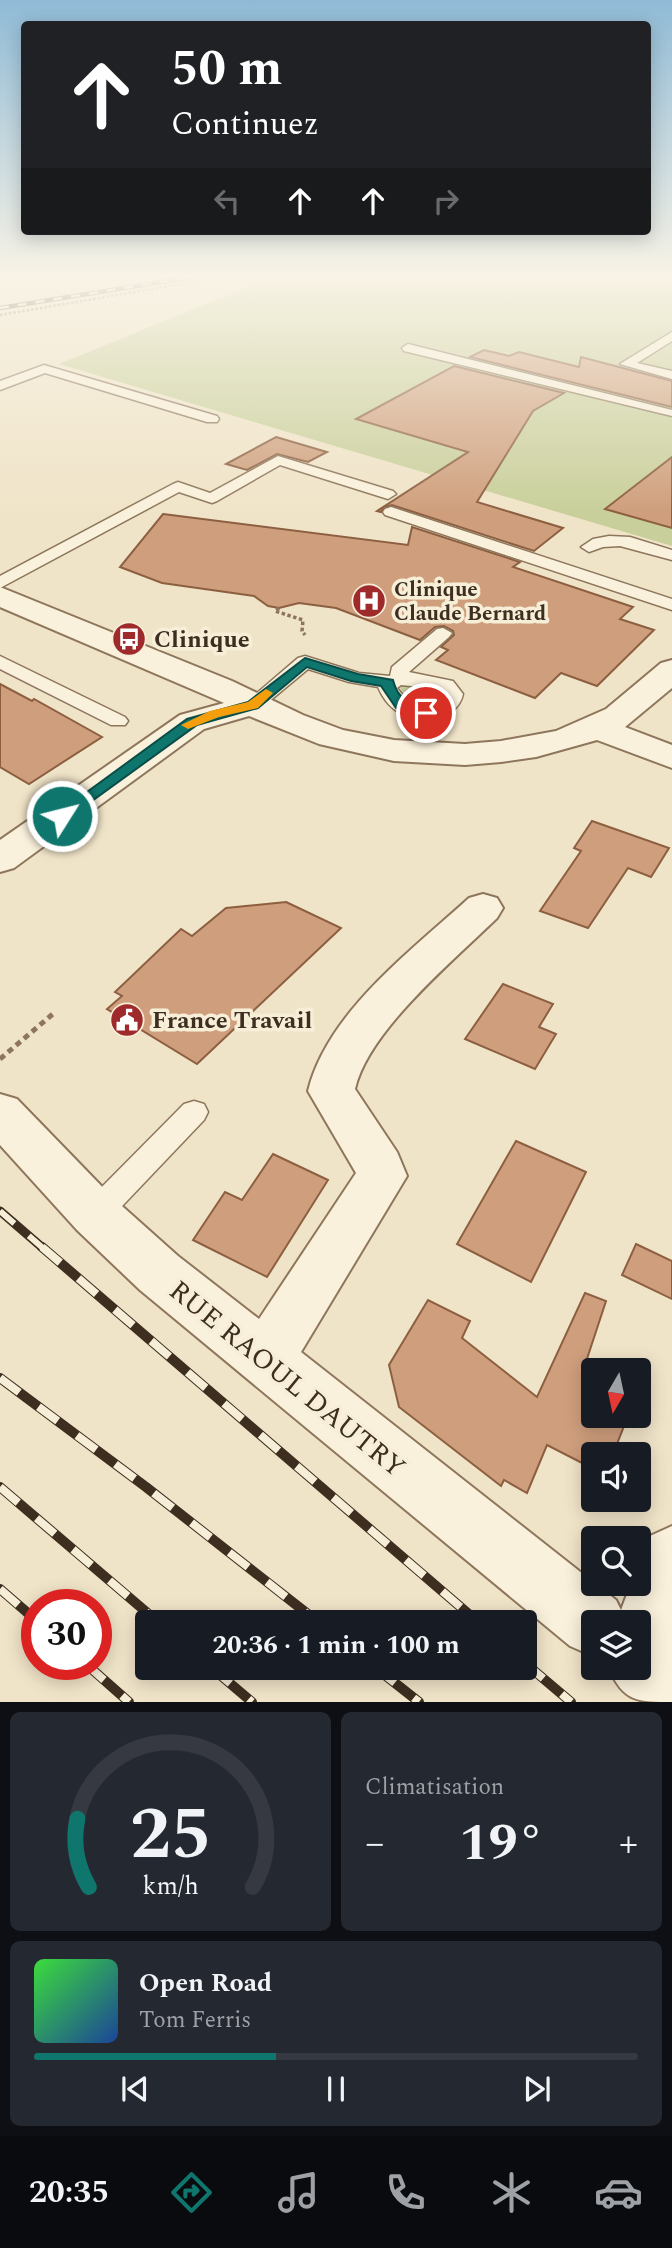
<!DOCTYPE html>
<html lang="fr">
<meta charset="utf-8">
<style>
body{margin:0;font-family:Spectral,serif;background:#242831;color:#f1f3f6;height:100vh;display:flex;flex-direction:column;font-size:26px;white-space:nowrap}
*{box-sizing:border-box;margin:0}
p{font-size:23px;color:#9ea1a6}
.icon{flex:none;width:38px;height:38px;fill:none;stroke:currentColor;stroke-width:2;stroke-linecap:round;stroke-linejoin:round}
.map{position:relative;height:1702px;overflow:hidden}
.sheet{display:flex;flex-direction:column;gap:10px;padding:10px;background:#0d0f14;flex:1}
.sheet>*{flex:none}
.guide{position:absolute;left:21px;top:21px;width:630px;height:214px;border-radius:7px;box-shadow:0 4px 18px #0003;background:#202124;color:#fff;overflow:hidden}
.needle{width:46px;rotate:189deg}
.controls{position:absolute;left:581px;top:1358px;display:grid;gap:14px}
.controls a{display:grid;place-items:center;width:70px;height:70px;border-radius:7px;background:#171b24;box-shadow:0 4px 18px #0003;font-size:35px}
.speed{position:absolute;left:21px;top:1589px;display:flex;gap:14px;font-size:35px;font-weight:700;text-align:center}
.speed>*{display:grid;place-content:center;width:91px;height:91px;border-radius:50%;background:#171b24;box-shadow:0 4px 18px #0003;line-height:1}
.speed .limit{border:10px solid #d22;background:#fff;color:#111}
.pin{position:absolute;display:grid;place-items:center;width:60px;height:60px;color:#fff;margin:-30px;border:4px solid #fff;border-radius:50%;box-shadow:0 2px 7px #0007}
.me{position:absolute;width:77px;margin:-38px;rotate:54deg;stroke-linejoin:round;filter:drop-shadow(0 0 5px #0008)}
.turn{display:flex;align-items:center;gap:24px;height:147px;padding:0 35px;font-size:32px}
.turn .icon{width:91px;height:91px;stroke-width:2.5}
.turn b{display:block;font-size:49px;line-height:60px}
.lanes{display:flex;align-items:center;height:66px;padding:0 35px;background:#0003;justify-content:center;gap:35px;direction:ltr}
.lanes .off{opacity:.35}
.big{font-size:52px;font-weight:700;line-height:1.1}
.sheet .card{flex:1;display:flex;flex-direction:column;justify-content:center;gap:10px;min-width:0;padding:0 24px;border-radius:10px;background:#242831}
.sheet .dial{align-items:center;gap:0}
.dial svg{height:182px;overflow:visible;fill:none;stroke:#363941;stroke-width:7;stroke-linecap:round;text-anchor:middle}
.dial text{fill:#f1f3f6;stroke:none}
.song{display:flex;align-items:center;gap:21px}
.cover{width:84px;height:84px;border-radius:10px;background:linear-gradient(135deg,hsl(120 70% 55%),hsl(220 70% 35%))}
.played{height:7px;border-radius:4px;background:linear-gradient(90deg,#0f766e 40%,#363941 40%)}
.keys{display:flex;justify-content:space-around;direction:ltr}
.heat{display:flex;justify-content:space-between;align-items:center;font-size:38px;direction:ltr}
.sheet .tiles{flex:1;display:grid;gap:10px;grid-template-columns:1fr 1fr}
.card:last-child{grid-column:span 2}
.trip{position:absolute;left:135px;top:1610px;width:402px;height:70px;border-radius:7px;background:#171b24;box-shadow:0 4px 18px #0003;font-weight:700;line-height:70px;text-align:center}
.tab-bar{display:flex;height:112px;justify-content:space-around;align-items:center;background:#090b0e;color:#9ea1a6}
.tab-bar .icon{width:49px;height:49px}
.tab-bar .active{color:#0f766e}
.tab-bar b{font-size:32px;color:#f1f3f6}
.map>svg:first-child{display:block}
.green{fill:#c9cf9b}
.building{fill:#cf9f7d;stroke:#8d5f41;stroke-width:2}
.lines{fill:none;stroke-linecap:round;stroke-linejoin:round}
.lane-casing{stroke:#8d765c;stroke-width:3}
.street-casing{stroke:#8d765c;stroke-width:4}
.path-far2{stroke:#8d765c;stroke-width:2.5;stroke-dasharray:2.5 2;stroke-linecap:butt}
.path-far1{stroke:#8d765c;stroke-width:3.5;stroke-dasharray:3.5 2.5;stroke-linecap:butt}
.path{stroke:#8d765c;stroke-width:5;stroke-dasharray:6 4.5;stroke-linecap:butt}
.lane{fill:#faf1dc;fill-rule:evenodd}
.street{fill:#faf1dc;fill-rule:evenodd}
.rail-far2-casing{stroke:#3d2e20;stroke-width:4.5}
.rail-far1-casing{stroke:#3d2e20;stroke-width:9}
.rail-casing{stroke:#3d2e20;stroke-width:10}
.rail-far2{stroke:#f7eed8;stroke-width:2.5;stroke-dasharray:9;stroke-linecap:butt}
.rail-far1{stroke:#f7eed8;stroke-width:6;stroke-dasharray:19;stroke-linecap:butt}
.rail{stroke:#f7eed8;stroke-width:8;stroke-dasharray:24;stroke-linecap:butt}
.route{fill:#0f766e;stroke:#0a4d48;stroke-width:2}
.slow{fill:#f59e0b}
.labels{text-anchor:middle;stroke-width:7;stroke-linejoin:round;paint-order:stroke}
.far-poi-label{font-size:21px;font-weight:bold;fill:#3d2e20;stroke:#f7eed8;text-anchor:start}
.poi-label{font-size:24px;font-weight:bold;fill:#3d2e20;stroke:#f7eed8;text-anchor:start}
.near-street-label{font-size:28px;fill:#3d2e20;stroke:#f7eed8}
</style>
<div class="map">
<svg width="672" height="1702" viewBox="0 0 672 1702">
<rect width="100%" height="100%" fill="#f0e4c8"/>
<!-- green -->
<g class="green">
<path d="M280 274H672V546L59 364Z"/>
<path d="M402 685 430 687 444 694 443 702C420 716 413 702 400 688Z"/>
</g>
<!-- building -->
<g class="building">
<path d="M484 350 509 356 519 352 579 367 581 357 672 381V407L470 357Z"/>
<path d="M454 366 564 393 533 411 477 502 563 528 534 551 392 505 384 507 381 512 377 511 468 452 356 419Z"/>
<path d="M276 437 327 452 308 462 277 454 247 470 226 464Z"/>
<path d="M672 457V528L605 509Z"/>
<path d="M163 514 408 545 412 527 520 562 513 567 633 607 620 619 654 630 597 686 561 673 535 698 436 660 448 650 441 647 454 635 453 631 444 626 435 627 420 640 336 608 299 603 279 608 268 606 254 596 162 583 120 567Z"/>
<path d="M0 684 32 701 34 699 102 737 29 784 0 767Z"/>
<path d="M592 821 669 848 651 877 628 868 588 928 540 911 581 851 574 848Z"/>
<path d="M286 902 341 928 197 1064 107 1009 122 996 115 992 181 929 192 936 226 908Z"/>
<path d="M503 984 553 1004 539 1027 556 1034 535 1069 465 1039Z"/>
<path d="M516 1141 586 1172 531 1282 457 1244Z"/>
<path d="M273 1154 328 1180 267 1277 193 1240 225 1192 242 1200Z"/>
<path d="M636 1244 672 1261V1299L622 1275Z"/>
<path d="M585 1293 606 1301 582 1374 593 1379V1416H628L613 1454H590L586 1465 547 1445 527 1493 504 1480 501 1486 399 1407 389 1365 428 1300 470 1321 462 1338 537 1397Z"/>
</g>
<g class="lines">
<!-- lane casing -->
<g class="lane-casing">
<g id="lane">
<path d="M672 332V341L637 363 672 371V379L620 364Z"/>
<path d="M408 344 672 410V416L404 351 402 348Z"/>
<path d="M44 365 217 416 219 419 217 422H207L45 373 0 390V381Z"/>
<path d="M278 456 393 491 396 494 388 499 280 465 217 501 212 503 179 492 0 588V576L173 484 178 482 210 493Z"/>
<path d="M391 507 672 599V610L385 515 383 512 385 509Z"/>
<path d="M609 536 630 537 672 550V560L620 546 603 547 589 552 581 547 593 539Z"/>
<path d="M443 628 452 633 449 637 409 672 453 681 463 694C457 723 414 725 394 709 387 704 381 694 378 687L349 682 308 669 260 709 253 711 243 705 298 658 305 656 359 673 390 676 392 667 437 629ZM401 685 439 689 443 694 442 701C425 715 408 703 397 688Z"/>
<path d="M0 656 125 717 128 721 125 725H111L0 669Z"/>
<path d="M194 1101 204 1104 208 1112 204 1120 106 1223 95 1227 84 1223 80 1214 84 1205 184 1104Z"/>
</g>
</g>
<!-- street casing -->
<g class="street-casing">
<g id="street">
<path d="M0 587 232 681 303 715 343 730 394 740 465 744 501 741 556 731 606 709 661 663 672 660V688L625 727 672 745V768L597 740 536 757 501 762 465 765 394 761 319 744 249 716 204 729 14 868 0 872V840L180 715 224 703 0 607Z"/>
<path d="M483 894 497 898 503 908 497 918C454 960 368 1031 355 1089L397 1152 407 1176 301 1352 616 1600 621 1610 631 1584H639V1562L650 1536 672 1526V1702C638 1702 623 1702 609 1668H639V1622H593V1656L570 1646 140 1290 77 1230 0 1145V1094L17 1099 113 1198 178 1256 259 1319 356 1173 308 1091C327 1013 411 951 469 898Z"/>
</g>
</g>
<!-- path-far2 -->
<g class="path-far2">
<path d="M665 274 672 275"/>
<path d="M0 315 240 274"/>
</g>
<!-- path-far1 -->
<path class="path-far1" d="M279 608 275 611 303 620 302 631 305 635"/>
<!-- path -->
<path class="path" d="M0 1059 54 1013"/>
<!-- lane -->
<use href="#lane" class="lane"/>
<!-- street -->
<use href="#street" class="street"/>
<!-- rail-far2 casing -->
<g class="rail-far2-casing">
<path id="rail-far2" d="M0 308 211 274"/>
</g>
<!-- rail-far1 casing -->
<g class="rail-far1-casing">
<path id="rail-far1" d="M0 1211 44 1249"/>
</g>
<!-- rail casing -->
<g class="rail-casing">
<g id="rail">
<path d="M42 1247 478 1622"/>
<path d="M0 1378 146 1487 318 1622"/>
<path d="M0 1487 158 1622"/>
<path d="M0 1589 37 1621"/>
<path d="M525 1663 571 1702"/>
<path d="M86 1664 129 1702"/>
<path d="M212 1668 252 1702"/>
<path d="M376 1668 419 1702"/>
</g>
</g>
<!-- rail-far2 -->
<use href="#rail-far2" class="rail-far2"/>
<!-- rail-far1 -->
<use href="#rail-far1" class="rail-far1"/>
<!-- rail -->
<use href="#rail" class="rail"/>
</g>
<!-- sky -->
<linearGradient id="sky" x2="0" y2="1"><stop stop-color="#8fbad6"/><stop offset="0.54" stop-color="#f8f3e6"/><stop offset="1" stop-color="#f8f3e6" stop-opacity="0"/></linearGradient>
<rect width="672" height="512" fill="url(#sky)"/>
<!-- route -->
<path class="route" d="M305 658 358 674 393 680C400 707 415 699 433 713L426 717 396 708 381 686 351 681 307 667 258 708 197 725 67 819 62 820 54 816 187 719 248 702Z"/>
<!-- slow -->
<path class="slow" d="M266 689 273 693 258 708 219 717 188 729 181 725 210 711 248 702Z"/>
<!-- icons -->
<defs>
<g id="hospital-disc" transform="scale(1.75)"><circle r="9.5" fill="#9e2a2b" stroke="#f7eed8"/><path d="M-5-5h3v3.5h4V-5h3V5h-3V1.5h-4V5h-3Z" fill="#fff"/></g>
<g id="bus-disc" transform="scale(1.75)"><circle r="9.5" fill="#9e2a2b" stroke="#f7eed8"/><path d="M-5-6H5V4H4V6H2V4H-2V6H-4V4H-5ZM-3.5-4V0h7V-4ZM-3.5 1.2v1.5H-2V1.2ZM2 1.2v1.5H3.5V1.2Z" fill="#fff"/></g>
<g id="civic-disc" transform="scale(1.75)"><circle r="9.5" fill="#9e2a2b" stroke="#f7eed8"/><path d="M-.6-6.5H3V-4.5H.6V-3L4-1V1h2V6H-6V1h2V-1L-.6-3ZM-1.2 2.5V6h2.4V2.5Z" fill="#fff"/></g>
</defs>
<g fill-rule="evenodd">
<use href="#hospital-disc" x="369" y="601"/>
<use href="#bus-disc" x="129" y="639"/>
<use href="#civic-disc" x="127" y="1020"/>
</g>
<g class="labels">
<!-- far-poi labels -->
<g class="far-poi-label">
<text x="394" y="596">Clinique<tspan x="394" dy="24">Claude Bernard</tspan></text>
</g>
<!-- poi labels -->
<g class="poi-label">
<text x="154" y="647">Clinique</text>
<text x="152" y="1028">France Travail</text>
</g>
<!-- near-street labels -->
<g class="near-street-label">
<text transform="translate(288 1378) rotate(39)" y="10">RUE RAOUL DAUTRY</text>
</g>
</g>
</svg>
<div class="controls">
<a><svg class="needle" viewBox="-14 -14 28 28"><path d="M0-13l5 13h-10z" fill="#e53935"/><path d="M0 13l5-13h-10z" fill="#9ea1a6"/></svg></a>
<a><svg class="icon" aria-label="sound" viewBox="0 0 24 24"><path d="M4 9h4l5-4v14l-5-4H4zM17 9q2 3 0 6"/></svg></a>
<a><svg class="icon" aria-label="search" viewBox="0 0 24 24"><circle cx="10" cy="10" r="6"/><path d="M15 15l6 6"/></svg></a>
<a><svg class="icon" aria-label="layers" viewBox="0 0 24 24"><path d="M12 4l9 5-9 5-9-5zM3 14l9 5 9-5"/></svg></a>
</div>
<div class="speed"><div class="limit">30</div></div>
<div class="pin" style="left:426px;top:713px;background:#d93025"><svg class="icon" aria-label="arrive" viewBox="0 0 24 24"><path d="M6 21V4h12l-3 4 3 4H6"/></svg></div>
<svg class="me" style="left:62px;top:816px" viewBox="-20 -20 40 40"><circle r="17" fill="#0f766e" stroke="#fff" stroke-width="3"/><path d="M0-11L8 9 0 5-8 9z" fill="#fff"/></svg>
<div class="trip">20:36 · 1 min · 100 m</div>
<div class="guide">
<div class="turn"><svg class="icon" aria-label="ahead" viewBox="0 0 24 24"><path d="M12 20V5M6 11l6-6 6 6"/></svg><div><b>50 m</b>Continuez</div></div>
<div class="lanes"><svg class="icon off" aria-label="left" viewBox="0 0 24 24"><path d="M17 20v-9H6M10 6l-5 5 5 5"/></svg><svg class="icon" aria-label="ahead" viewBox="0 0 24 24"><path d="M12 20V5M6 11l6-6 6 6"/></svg><svg class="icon" aria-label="ahead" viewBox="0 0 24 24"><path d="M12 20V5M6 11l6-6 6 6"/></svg><svg class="icon off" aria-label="right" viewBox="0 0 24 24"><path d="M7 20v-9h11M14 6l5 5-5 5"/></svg></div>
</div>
</div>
<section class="sheet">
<div class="tiles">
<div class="card dial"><svg viewBox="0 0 100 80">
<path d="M14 69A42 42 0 1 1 86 69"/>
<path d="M14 69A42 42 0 0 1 9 39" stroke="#0f766e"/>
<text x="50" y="56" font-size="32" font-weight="700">25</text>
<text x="50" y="72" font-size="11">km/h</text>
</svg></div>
<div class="card"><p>Climatisation</p>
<div class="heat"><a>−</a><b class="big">19°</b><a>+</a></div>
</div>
<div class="card">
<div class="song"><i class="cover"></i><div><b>Open Road</b><p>Tom Ferris</p></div></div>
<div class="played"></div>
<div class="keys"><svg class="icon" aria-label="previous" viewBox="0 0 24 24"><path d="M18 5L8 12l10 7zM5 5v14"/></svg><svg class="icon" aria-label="pause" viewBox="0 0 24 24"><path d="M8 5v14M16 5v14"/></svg><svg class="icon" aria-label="next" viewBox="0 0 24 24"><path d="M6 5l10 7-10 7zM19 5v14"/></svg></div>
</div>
</div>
</section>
<nav class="tab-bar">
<b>20:35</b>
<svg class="icon active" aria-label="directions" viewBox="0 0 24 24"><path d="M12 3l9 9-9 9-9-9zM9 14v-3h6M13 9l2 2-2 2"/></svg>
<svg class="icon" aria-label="music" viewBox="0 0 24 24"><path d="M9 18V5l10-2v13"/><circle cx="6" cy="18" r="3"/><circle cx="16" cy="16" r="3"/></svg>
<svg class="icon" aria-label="phone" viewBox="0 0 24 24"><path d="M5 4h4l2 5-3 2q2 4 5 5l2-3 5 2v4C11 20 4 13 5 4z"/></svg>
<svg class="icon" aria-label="climate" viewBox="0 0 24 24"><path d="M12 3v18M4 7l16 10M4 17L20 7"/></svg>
<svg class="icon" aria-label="car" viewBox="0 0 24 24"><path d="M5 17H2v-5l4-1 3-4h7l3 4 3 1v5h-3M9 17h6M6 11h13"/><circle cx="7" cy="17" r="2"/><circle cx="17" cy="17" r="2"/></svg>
</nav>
